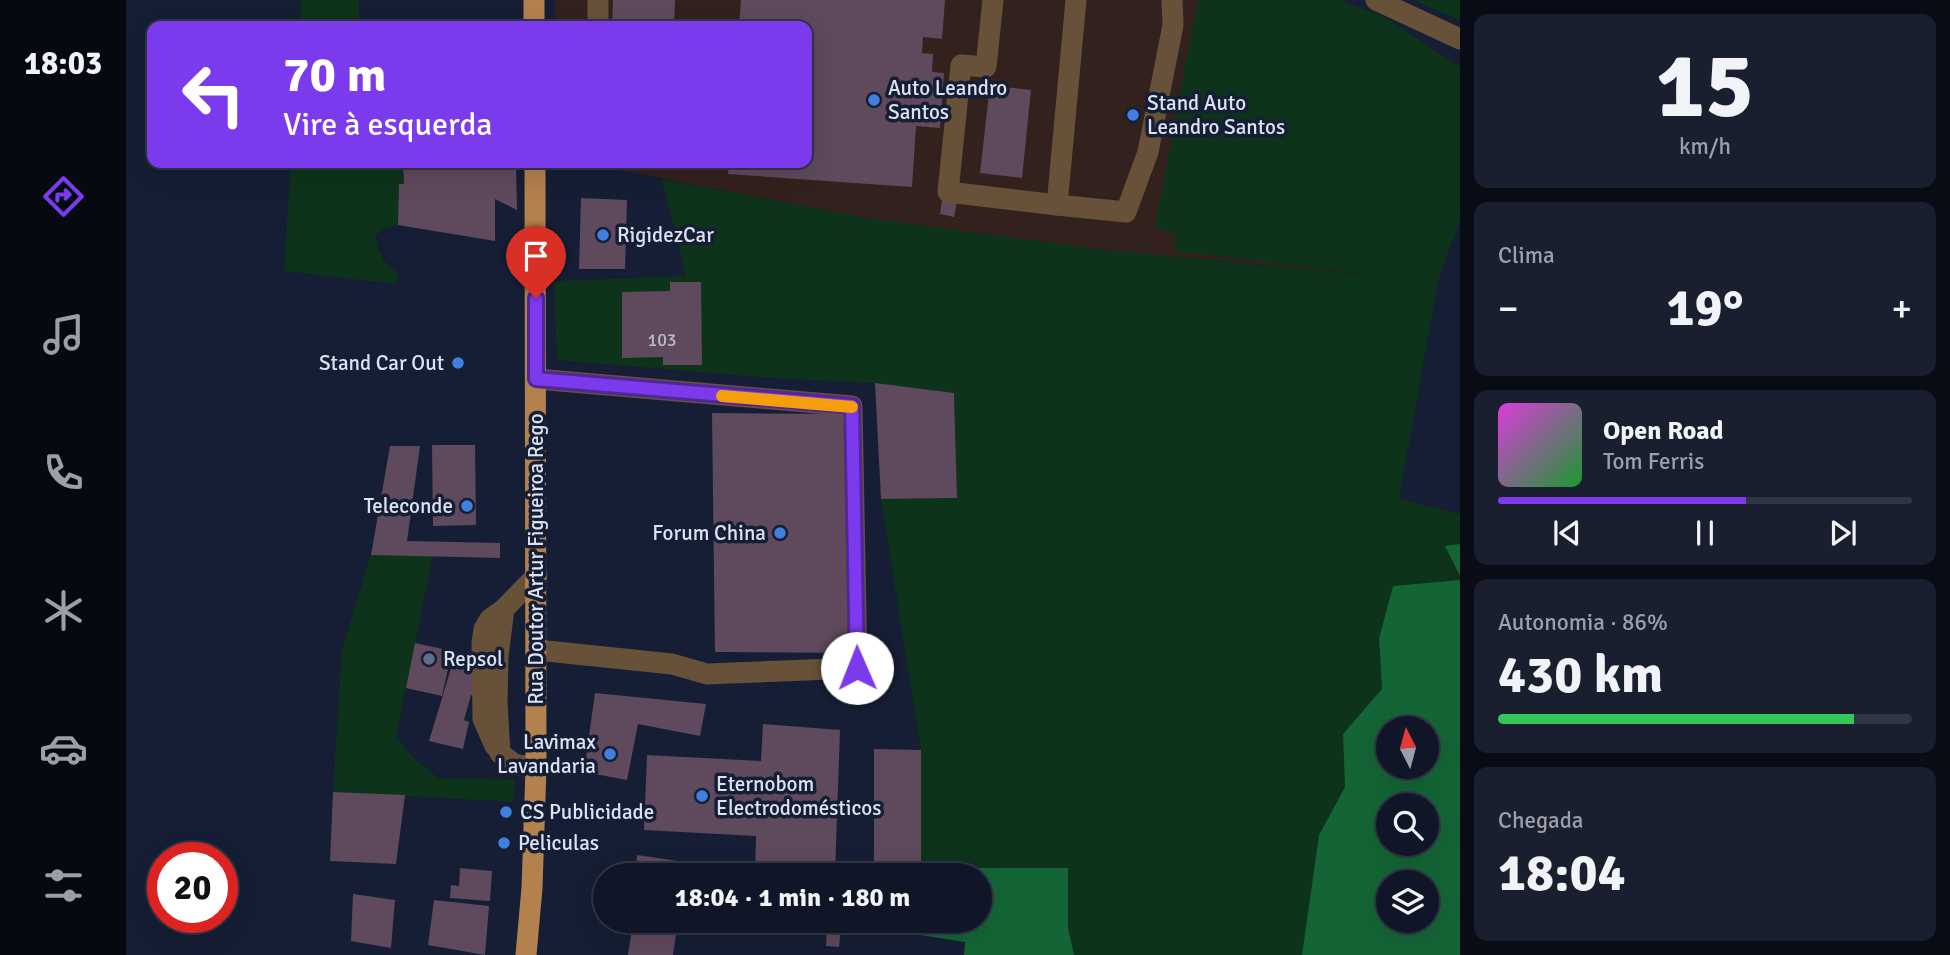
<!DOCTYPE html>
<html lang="pt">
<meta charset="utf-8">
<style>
body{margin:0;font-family:Signika,sans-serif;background:#191f2f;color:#f1f3f6;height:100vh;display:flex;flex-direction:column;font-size:26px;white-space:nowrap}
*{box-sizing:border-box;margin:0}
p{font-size:23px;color:#9c9fa7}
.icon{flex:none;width:38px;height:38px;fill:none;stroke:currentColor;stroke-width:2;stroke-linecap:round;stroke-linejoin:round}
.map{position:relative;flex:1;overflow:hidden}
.panel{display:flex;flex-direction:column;gap:14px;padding:14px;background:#090c15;width:490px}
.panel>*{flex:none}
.banner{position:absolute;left:21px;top:21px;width:665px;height:147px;border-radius:14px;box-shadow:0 7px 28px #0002,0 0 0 2px #303544;background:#7c3aed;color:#fff;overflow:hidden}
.needle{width:46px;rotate:354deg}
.buttons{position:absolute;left:1250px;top:716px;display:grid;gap:14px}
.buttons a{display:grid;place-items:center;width:63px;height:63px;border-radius:50%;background:#101627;box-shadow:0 7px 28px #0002,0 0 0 2px #303544;font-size:35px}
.speed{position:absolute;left:21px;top:842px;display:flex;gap:14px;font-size:35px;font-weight:700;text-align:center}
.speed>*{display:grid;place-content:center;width:91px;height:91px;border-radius:50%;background:#101627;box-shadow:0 7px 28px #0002,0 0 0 2px #303544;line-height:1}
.speed .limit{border:10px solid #d22;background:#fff;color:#111}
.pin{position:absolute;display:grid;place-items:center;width:60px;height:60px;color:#fff;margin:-72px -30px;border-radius:50% 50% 50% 0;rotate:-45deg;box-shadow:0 0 7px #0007}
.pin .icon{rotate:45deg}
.me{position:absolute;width:77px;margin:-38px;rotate:359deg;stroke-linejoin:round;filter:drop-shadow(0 0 5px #0008)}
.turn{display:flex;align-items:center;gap:24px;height:147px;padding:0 21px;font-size:32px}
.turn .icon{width:91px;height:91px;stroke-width:2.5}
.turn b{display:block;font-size:49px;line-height:60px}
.big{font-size:52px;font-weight:700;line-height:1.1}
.panel .tile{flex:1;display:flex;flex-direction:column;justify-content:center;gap:10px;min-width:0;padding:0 24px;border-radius:14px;background:#191f2f}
.panel .dial{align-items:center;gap:0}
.dial b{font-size:91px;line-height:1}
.song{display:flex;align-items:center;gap:21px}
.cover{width:84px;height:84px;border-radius:10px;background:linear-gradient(135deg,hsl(300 70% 55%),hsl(130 70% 35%))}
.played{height:7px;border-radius:4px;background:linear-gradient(90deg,#7c3aed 60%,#303544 60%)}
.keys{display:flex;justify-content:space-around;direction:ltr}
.heat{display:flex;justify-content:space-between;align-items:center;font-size:38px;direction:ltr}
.charge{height:10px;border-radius:5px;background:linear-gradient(90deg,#34c759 86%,#303544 0)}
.trip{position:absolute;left:467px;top:863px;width:399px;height:70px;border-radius:35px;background:#101627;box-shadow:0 7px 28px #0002,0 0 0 2px #303544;font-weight:700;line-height:70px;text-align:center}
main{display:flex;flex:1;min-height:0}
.menu{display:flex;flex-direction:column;width:126px;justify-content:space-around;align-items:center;background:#060910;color:#9c9fa7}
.menu .icon{width:49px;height:49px}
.menu .current{color:#7c3aed}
.menu b{font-size:32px;color:#f1f3f6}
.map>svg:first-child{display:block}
.commercial{fill:#33211d}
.green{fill:#0d331b}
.forest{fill:#146536;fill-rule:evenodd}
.building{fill:#5f495d}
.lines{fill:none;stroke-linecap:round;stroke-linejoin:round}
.minor{stroke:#685139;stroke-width:21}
.major{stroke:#b2814e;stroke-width:21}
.route-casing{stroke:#51269a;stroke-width:18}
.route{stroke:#7c3aed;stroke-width:12}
.slow{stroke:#f59e0b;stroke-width:12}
.shop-dot{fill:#3f7fe0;stroke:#151e34;stroke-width:2.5}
.service-dot{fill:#5c6f8a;stroke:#151e34;stroke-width:2.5}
.labels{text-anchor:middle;stroke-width:7;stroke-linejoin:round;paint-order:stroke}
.number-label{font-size:18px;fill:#bcbccc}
.poi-label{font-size:21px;fill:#dbe2f1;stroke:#151e34;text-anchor:start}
.street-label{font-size:21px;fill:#dbe2f1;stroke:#151e34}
</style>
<main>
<nav class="menu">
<b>18:03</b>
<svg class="icon current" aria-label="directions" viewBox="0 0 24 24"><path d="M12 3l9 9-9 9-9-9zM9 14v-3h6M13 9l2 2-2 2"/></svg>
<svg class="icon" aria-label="music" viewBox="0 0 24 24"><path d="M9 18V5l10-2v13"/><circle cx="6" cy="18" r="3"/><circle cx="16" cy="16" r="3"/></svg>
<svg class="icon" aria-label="phone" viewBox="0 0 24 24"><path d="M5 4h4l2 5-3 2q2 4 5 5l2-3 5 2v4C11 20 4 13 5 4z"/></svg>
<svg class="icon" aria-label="climate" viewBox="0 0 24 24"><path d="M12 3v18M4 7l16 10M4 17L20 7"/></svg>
<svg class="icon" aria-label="car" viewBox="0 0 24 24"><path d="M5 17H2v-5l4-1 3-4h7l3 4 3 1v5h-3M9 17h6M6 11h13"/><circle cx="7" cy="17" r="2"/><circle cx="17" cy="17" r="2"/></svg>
<svg class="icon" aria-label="filters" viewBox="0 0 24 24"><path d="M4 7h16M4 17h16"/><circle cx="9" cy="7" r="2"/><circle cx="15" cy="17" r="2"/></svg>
</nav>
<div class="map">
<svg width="1334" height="955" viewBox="0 0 1334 955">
<rect width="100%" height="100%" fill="#151e34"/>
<!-- commercial -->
<path class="commercial" d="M429 0H1214L1257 16 1334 67V220L1312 281 978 250 740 218 457 163H681V26H429Z"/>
<!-- green -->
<g class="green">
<path d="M175 0H233V26H174Z"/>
<path d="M1073 0H1214L1257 16 1334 67V220L1312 281 1273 499 1334 514V544L1320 546 1334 580 1267 586 1253 638 1256 689 1217 734 1219 787 1193 835 1176 955H948L942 928 941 868H795V750L755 499 831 498 828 393 749 383 633 377 431 360 428 281 560 276 536 179 740 218 978 250 1262 277 1049 251 1050 234 1029 228 1069 13Z"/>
<path d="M1288 0H1334V21Z"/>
<path d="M165 163H277L278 184H273L272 225 255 229 249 237C253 253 257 265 272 272L270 284 158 271Z"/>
<path d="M246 551 307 554 270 737 286 756 312 778 389 780 387 802 207 792 216 649Z"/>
</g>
<!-- forest -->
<g class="forest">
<path d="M1334 544V576L1319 546Z"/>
<path d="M1334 580V955H1176L1193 835 1219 787 1217 734 1256 689 1253 638 1267 586ZM1262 728H1300V766H1262ZM1262 805H1300V844H1262ZM1262 882H1300V920H1262Z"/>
<path d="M795 868H942V928L948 955H838L839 942 794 935V921L854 920V875H795Z"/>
</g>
<!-- building -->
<g class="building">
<path d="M487 0H549L548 26H486Z"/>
<path d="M615 0H819L816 39 797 37 796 53 807 54 806 72 818 73 814 128 790 126 786 187 602 174 603 163H681V26H613Z"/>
<path d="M864 85 905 90 896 178 854 173Z"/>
<path d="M277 163H390L391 210 369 199V241L272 225 273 184H278Z"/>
<path d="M455 198 501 200 499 269H453Z"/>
<path d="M816 200 831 202 828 217 814 214Z"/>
<path d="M544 282H575L576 365H537V357L496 358V292L544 291Z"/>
<path d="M749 383 828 393 831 498 755 499Z"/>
<path d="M586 413 719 414 724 653 589 652Z"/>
<path d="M306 445H349L350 525 307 526Z"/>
<path d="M264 446H294L281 541 374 543V558L245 555Z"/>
<path d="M289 643 326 651 316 696 280 688Z"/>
<path d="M329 655 373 668 371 703 345 695 338 720 343 722 337 749 303 741Z"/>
<path d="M469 693 580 704 574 736 512 724 501 780 458 772Z"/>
<path d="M637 724 714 730 709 875 629 874 630 836 518 830 521 755 635 761Z"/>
<path d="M748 749 795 750V875H748Z"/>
<path d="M207 792 279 795 270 864 204 861Z"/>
<path d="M511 855 578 865V875H509Z"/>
<path d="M334 868 366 871 364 901 324 898 325 885 333 886Z"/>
<path d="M227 894 269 900 265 948 225 941Z"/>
<path d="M308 900 363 906 359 955 302 945Z"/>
<path d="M748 920H794V935L748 930Z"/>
<path d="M507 922 551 928 547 955H502Z"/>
<path d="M701 926 715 927 713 947 700 946Z"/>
</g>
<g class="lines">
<!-- minor -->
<g class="minor">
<path d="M472 0V26"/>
<path d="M867 0 860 67 835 65 822 192 931 205"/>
<path d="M950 0 931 205 1000 212 1022 152 1047 25 1046 0"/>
<path d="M1250 0 1334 39"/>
<path d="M410 379 726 406 731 668 581 674 546 664 411 650"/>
<path d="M369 746 357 719 356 643 358 629 364 619 378 609"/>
<path d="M410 768 388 764 374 753 371 703 372 656 378 609 411 575"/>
</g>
<!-- major -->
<g class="major">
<path d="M408 0V26"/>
<path d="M400 955 406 888 410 768 409 163"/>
</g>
</g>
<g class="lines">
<!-- route casing -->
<g class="route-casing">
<path id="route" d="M410 298V379L726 406 731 668"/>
</g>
<!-- route -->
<use href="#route" class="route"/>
<!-- slow -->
<path class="slow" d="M596 396 726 407"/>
</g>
<!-- markers -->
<g class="shop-dot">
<circle cx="748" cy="100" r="7"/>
<circle cx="1007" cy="115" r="7"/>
<circle cx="477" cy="235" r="7"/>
<circle cx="332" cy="363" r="7"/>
<circle cx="341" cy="506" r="7"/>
<circle cx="654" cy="533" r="7"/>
<circle cx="484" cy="754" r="7"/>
<circle cx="576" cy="796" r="7"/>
<circle cx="380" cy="812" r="7"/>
<circle cx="378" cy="843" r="7"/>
</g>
<circle class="service-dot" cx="303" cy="659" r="7"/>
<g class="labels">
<!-- number labels -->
<g class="number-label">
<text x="536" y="346">103</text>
</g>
<!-- poi labels -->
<g class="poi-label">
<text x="762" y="95">Auto Leandro<tspan x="762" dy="24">Santos</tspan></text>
<text x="1021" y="110">Stand Auto<tspan x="1021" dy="24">Leandro Santos</tspan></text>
<text x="491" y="242">RigidezCar</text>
<text x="318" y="370" text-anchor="end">Stand Car Out</text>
<text x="327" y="513" text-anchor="end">Teleconde</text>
<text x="640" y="540" text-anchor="end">Forum China</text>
<text x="317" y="666">Repsol</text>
<text x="470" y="749" text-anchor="end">Lavimax<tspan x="470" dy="24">Lavandaria</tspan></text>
<text x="590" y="791">Eternobom<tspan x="590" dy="24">Electrodomésticos</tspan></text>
<text x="394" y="819">CS Publicidade</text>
<text x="392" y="850">Peliculas</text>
</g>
<!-- street labels -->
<g class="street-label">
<text transform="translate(410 559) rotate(-90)" y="7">Rua Doutor Artur Figueiroa Rego</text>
</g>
</g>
</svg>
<div class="buttons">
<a><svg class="needle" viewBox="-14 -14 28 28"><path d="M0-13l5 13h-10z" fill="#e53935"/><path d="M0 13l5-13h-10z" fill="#9c9fa7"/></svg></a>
<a><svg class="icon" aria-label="search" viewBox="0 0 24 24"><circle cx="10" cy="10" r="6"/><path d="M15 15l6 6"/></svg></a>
<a><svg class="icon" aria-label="layers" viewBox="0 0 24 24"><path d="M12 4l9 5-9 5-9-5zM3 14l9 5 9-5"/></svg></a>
</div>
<div class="speed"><div class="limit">20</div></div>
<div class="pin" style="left:410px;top:298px;background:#d93025"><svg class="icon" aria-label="arrive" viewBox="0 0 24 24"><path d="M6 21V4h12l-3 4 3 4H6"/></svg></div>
<svg class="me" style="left:731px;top:668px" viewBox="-20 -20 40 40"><circle r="19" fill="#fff"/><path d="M0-13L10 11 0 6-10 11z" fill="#7c3aed"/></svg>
<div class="trip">18:04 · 1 min · 180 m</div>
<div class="banner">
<div class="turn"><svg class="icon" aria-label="left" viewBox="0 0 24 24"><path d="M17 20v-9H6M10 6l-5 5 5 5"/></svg><div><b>70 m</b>Vire à esquerda</div></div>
</div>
</div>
<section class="panel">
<div class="tile dial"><b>15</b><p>km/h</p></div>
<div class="tile"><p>Clima</p>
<div class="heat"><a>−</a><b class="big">19°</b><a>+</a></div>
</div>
<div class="tile">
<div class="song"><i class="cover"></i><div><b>Open Road</b><p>Tom Ferris</p></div></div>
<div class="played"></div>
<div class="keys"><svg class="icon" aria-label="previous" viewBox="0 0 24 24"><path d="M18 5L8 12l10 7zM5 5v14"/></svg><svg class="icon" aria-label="pause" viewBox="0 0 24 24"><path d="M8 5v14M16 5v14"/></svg><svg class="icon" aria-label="next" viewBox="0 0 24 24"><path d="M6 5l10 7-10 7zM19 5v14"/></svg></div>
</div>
<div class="tile"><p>Autonomia · 86%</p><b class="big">430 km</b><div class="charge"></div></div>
<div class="tile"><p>Chegada</p><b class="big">18:04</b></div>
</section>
</main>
